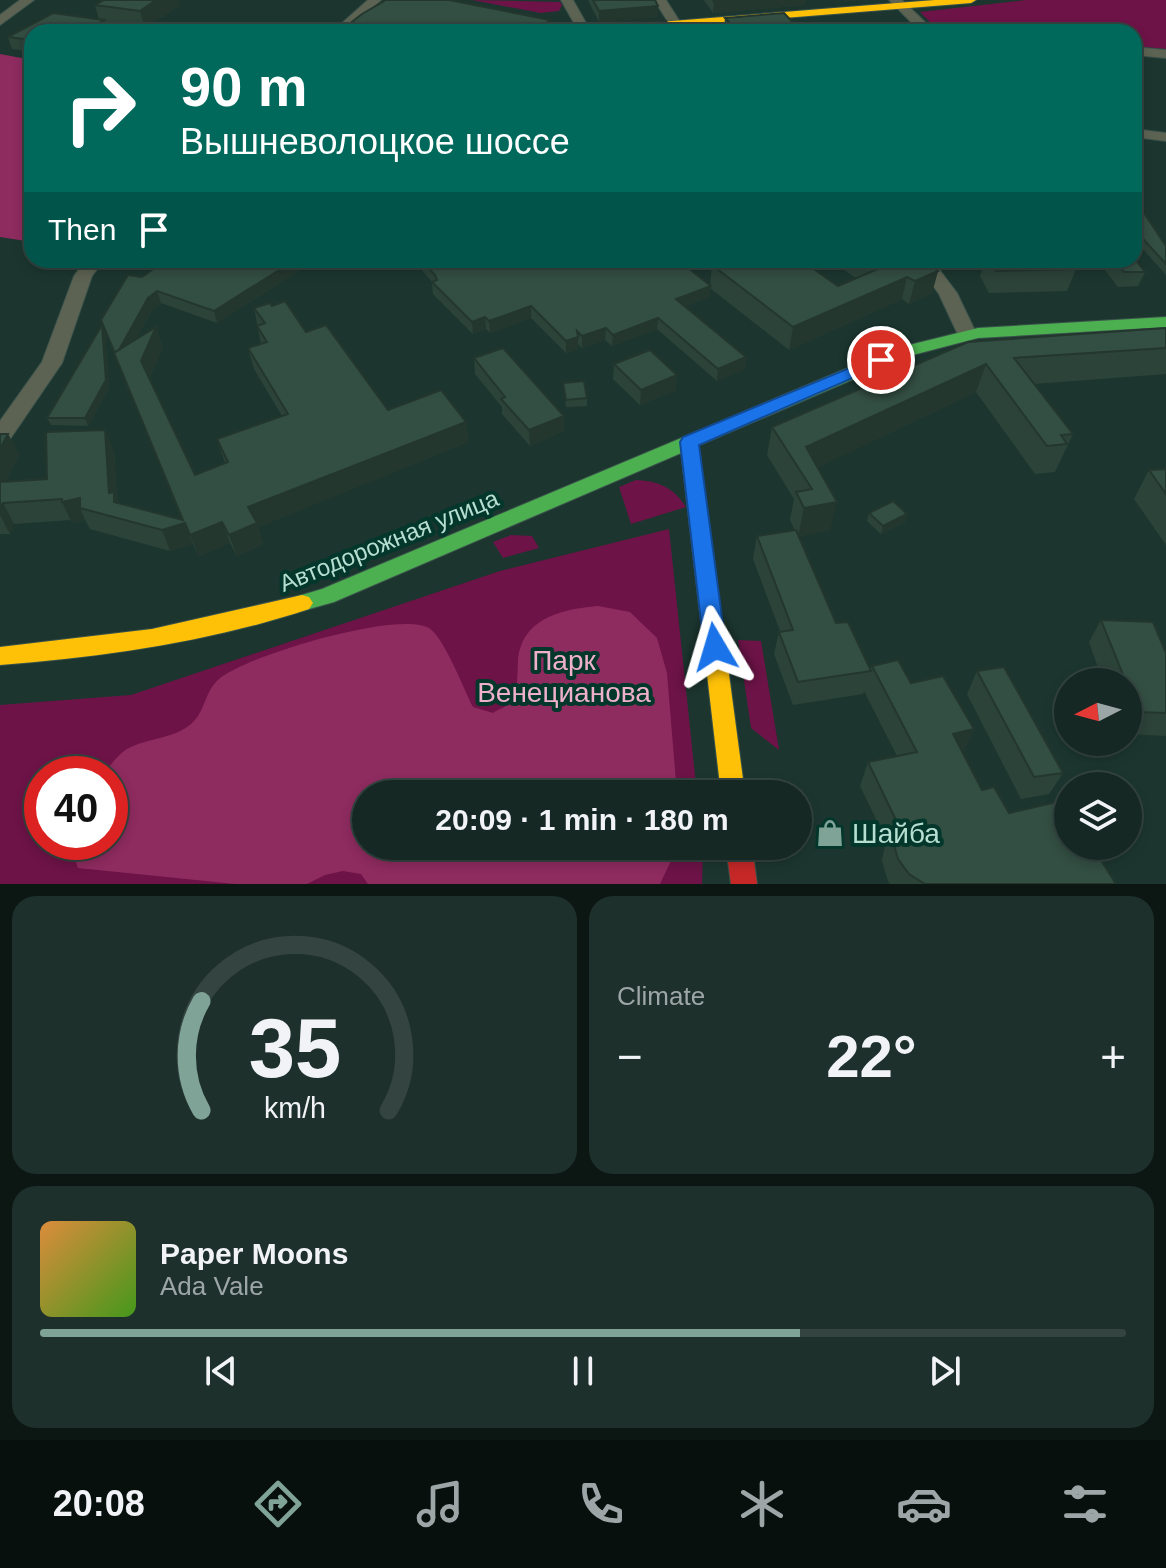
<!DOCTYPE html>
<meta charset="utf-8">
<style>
body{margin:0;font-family:Arial,sans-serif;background:#1e302b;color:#f1f3f6;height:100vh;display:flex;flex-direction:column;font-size:30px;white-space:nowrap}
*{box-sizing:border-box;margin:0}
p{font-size:26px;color:#9da6a6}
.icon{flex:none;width:44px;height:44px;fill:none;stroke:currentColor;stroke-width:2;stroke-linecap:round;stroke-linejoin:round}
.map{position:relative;height:884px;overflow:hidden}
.side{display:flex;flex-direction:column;gap:12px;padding:12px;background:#0c1613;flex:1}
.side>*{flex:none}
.guide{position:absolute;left:24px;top:24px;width:1118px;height:244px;border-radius:24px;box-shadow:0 4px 12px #0003,0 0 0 2px #344441;background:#00695c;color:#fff;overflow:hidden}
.needle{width:52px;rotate:264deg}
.fabs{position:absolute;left:1054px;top:668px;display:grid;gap:16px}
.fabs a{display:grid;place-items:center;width:88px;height:88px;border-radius:50%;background:#152823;box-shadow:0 4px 12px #0003,0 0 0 2px #344441;font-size:40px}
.speed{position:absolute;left:24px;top:756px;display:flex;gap:16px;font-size:40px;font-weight:700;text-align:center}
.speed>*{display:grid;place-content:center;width:104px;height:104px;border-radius:50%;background:#152823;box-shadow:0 4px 12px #0003,0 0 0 2px #344441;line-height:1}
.speed .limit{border:12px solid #d22;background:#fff;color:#111}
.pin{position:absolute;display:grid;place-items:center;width:68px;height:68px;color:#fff;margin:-34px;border:4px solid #fff;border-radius:50%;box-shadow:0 2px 8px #0007}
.me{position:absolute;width:88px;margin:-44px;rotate:353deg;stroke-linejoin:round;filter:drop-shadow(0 0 6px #0008)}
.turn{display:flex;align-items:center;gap:28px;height:168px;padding:0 24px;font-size:36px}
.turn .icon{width:104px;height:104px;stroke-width:2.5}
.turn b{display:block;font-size:56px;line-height:68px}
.then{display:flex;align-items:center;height:76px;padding:0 24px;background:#0003;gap:16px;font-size:30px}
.big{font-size:60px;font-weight:600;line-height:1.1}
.side .widget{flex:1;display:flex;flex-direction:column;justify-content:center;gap:12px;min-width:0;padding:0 28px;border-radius:24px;background:#1e302b}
.side .dial{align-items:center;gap:0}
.dial svg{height:208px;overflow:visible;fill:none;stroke:#344441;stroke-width:7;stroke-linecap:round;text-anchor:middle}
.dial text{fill:#f1f3f6;stroke:none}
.song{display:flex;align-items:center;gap:24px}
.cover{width:96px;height:96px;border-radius:12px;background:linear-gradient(135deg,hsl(30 70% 55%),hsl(100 70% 35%))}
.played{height:8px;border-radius:4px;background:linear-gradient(90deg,#80a398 70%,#344441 70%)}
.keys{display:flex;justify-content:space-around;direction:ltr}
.heat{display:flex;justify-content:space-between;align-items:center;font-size:44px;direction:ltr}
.side .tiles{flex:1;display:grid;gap:12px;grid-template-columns:1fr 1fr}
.widget:last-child{grid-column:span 2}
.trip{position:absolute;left:352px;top:780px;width:460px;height:80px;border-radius:40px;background:#152823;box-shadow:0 4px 12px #0003,0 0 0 2px #344441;font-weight:600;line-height:80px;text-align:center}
.menu{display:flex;height:128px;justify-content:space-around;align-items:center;background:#08100e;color:#9da6a6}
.menu .icon{width:56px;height:56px}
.menu .selected{color:#80a398}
.menu b{font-size:36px;color:#f1f3f6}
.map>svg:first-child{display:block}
.green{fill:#6d1347;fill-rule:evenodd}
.forest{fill:#8e2b5f}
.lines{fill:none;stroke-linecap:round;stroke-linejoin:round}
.street-casing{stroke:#3a524b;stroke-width:2}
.fast-casing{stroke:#3a524b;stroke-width:2}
.slow-casing{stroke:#3a524b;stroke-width:2}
.jam-casing{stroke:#3a524b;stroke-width:2}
.street{fill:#5d6353;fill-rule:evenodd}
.fast{fill:#4caf50;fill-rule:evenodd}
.slow{fill:#ffc107;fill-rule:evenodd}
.jam{fill:#c62828;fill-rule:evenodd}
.wall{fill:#2c4339}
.shaded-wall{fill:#24372e}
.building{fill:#334e42;stroke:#24372e;stroke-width:2}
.route{fill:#1a73e8;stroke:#114b97;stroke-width:2}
.labels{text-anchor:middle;stroke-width:8;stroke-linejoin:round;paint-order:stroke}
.street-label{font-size:24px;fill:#b6ded1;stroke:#03372b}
.near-park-label{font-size:28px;fill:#efb1ca;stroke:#03372b}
.near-poi-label{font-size:28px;fill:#b6ded1;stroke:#03372b;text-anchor:start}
</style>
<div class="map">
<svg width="1166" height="884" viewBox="0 0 1166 884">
<rect width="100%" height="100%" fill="#1c362f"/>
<!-- green -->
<g class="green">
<path d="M472 0 560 2 562 5 559 11 541 13Z"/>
<path d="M1026 0H1166V49L1134 46V32H977L936 28 920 12Z"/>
<path d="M636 480C658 481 673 487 686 507L631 524 619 487Z"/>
<path d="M669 529 697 794H366V846H703L702 884H0V705L131 695 500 571ZM42 774H110V842H42Z"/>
<path d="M511 535 532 536 539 548 503 558 493 542Z"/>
<path d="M738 640 761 641 779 750 751 728Z"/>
</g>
<!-- forest -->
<g class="forest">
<path d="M0 54 32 60V242L0 237Z"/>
<path d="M598 606 630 612 657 638 667 673 677 794H366V846H678L660 884H368L361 874 343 871 325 875 307 884H235L78 868 71 849 73 842H110V774H103C110 766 119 753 129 748 148 738 173 739 191 724 206 711 204 692 219 679 245 656 398 610 429 628 444 637 464 690 473 707L493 713C497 710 506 707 509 703 519 692 517 674 518 661 521 618 563 609 598 606Z"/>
</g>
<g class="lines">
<!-- street casing -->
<g class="street-casing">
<g id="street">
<path d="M20 0H34L0 25V15Z"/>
<path d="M368 0H381L345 32H332Z"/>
<path d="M561 0H573L591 32H579Z"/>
<path d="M654 0H666L682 25 680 28H672Z"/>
<path d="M889 0H902L927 24 929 32H917V28Z"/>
<path d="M1134 47 1166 50V58L1134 55Z"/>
<path d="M1134 129 1166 133V141L1134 137Z"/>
<path d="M86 260H104L92 276 62 363 8 442 0 444V421L42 362 74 276Z"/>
<path d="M914 260H932L957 293 977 335 974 339H960L939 294Z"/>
</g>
</g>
<!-- fast casing -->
<g class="fast-casing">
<path id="fast" d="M1166 317V327L978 338 905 357 334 602 302 611 295 609 291 603 295 597 322 589 893 349 978 328Z"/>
</g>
<!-- slow casing -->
<g class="slow-casing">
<g id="slow">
<path d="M935 0H976L971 3 610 32 579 31 584 28Z"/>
<path d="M689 436 698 442 745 794H721L680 442Z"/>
<path d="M302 595 309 597 313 603 309 609C210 642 104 657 0 665V647L152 629Z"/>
</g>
</g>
<!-- jam casing -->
<g class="jam-casing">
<path id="jam" d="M726 846H752L757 884H731Z"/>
</g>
<!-- street -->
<use href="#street" class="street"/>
<!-- fast -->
<use href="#fast" class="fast"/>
<!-- slow -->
<use href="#slow" class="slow"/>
<!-- jam -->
<use href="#jam" class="jam"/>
</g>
<!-- wall -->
<g class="wall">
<path d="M588 0H655L658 6V17L599 22Z"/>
<path d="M704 0H805L804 5 713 13Z"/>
<path d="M95 5H180L145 28 105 24 32 32V52L12 49 8 37 99 19Z"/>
<path d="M725 18 797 27 813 28V32H728L724 28Z"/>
<path d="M1134 198 1166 246V275L1134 239Z"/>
<path d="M166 260H316L217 323 161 303 152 310 136 339 156 327 163 347 149 379 195 475 225 463 217 439 282 416 254 369 248 348 261 344 254 308 272 306 306 332 388 410 466 422 468 442 258 527 263 544 237 556 230 543 199 556 193 544 170 551 90 529 85 520 72 523 71 520 14 524 10 534H0V434H8L19 455 5 482 47 479 114 451 117 499 119 503 182 520 101 320 142 277Z"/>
<path d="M413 260H678L710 285 712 265 838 286 856 278 844 270 846 260H920L938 271 932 293 909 304 902 299 789 350 710 288 709 297 685 306 746 357 745 369 717 381 657 329 612 346 605 340 582 348 578 344V349L566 353 531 318 490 333 486 329 473 334 433 294 432 282Z"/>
<path d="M937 260H965L962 268 943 270Z"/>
<path d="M985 260H1069L1076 269 1067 291 989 293 980 276Z"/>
<path d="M1107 260H1134L1145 272 1138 286 1118 287 1104 269Z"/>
<path d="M102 325 105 333 109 388 88 426 51 425 47 418Z"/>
<path d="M1166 328V374L1034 384 1073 434 1055 472 1035 474 976 392 818 467 830 530 799 536 836 623 870 670 872 666 911 683 963 753 982 790 1009 813 1116 884H890L888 881 882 861 886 840 860 786 868 762 897 756 864 691 863 694 793 705 774 654 779 632 780 631 753 559 757 536 795 531 790 520 794 499 767 455 772 427 968 342Z"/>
<path d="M474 358 564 416V431L530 446 502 414V407L475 374Z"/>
<path d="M614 364 676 390 640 405 613 379Z"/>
<path d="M563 383 587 398V406L566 407Z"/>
<path d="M1166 467V545L1134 499 1149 470 1165 469Z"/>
<path d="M869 513 907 514 905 522 881 534 867 521Z"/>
<path d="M1101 620 1166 653V736L1128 734V682H1103L1089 642Z"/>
<path d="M977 671 1063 773 1049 794 1021 799 967 694Z"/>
</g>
<!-- shaded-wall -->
<g class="shaded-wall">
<path d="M156 0H179L180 5 145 28 140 11Z"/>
<path d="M736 0H805L804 5 713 13 714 2Z"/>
<path d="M844 0H872L843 2Z"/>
<path d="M658 6V17L599 22V11Z"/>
<path d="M104 20 107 32H84Z"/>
<path d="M550 20V26L543 32H535Z"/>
<path d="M295 260H316L217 323 214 311Z"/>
<path d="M938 271 932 293 909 304 915 281Z"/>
<path d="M907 277 902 299 789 350 793 327Z"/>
<path d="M711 286 709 297 675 310 676 299Z"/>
<path d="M157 291 161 303 152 310 120 368 116 356 148 298Z"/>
<path d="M531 306V318L490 333 489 321Z"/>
<path d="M485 317 486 329 473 334 472 322Z"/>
<path d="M658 318 657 329 612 346 613 335Z"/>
<path d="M102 325 105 333 109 388 88 426 85 418Z"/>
<path d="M156 327 163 347 148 382 141 361Z"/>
<path d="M606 328 605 340 582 348V336Z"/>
<path d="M578 337V349L566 353V341Z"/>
<path d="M746 357 745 369 717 381 718 369Z"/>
<path d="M986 364 976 392 802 475 806 447Z"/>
<path d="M677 375 676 390 640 405 641 390Z"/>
<path d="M564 416V431L530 446 529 430Z"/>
<path d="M466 422 468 442 258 527 263 544 237 556 229 535 248 507Z"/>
<path d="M105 430 114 451 117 499 124 513 109 493Z"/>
<path d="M8 434 19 455 0 493V449Z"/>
<path d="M80 498V508L85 520 72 523 62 502Z"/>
<path d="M837 502 830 530 798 536 804 508Z"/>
<path d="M3 503 14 524 10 534 0 515V509Z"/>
<path d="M907 514 905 522 881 534 883 526Z"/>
<path d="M222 522 230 543 199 556 190 535Z"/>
<path d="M185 523 193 544 170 551 162 530Z"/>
<path d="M974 729 963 753 953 734Z"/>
</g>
<!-- building -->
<g class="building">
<path d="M104 0H156L140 11 95 5Z"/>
<path d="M386 0H449L550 20 535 32H339L362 14Z"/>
<path d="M593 0H655L658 6 599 11Z"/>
<path d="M713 0H736L714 2Z"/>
<path d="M53 13 104 20 84 32H32V40L8 37Z"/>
<path d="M784 13 797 27 813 28 812 32H733L735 28 725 18Z"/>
<path d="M666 21 672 31 611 32 606 22Z"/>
<path d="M1134 198 1166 246V264L1134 229Z"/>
<path d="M1134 258 1145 272H1124L1114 260H1134Z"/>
<path d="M166 260H295L214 311 157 291 148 298 119 350 114 353 116 356 101 320 128 275 142 277Z"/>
<path d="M421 260H678L711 286 676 299 746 357 718 369 658 318 613 335 606 328 582 336 577 331 578 337 566 341 531 306 489 321 485 317 472 322 432 282 437 280 435 275Z"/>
<path d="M727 260H801L838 286 880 268 868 260H920L938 271 915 281 907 277 793 327 712 265Z"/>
<path d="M990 260H1069L1076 269 996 271Z"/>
<path d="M285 301 306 332 326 325 388 410 441 390 466 422 248 507 257 523 229 535 222 522 190 535 185 523 162 530 80 508V498L62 502V499L3 503 0 509V482L47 479 46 432 105 430 109 493 114 492V502L183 520 114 353 156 327 141 361 195 475 228 462 217 439 288 414 248 348 267 342 257 326 265 323 254 308 270 303 272 306Z"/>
<path d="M102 325 106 380 85 418H47Z"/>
<path d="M1166 328V348L1014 358 1073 434 1061 435 1067 444 1047 446 986 364 806 447 837 502 804 508 796 492 812 489 772 427 968 342Z"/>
<path d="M503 348 564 416 529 430 501 399 505 397 474 358Z"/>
<path d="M650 350 677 375 641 390 614 364Z"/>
<path d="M584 381 587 398 566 400 563 383Z"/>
<path d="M0 434H8L0 449Z"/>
<path d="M1166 469V494L1149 470Z"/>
<path d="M893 501 907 514 883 526 869 513Z"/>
<path d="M796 530 836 623 848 622 871 671 798 682 779 632 793 630 757 536Z"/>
<path d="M1101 620 1153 622 1166 653V713L1137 712 1128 688V682H1126Z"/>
<path d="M898 660 911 683 943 676 974 729 953 734 982 790 994 787 1009 813 1065 800 1068 806V846H1092L1116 884H925L909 874 898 859 892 838 895 818 868 762 917 752 872 666Z"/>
<path d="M1004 667 1063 773 1034 777 977 671Z"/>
</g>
<!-- route -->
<path class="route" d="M881 355 887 356 890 360 887 363 699 445 726 647 722 654 715 656 707 654 704 647 680 442 683 437Z"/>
<!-- icons -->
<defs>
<g id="shop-bare" transform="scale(2.16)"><path d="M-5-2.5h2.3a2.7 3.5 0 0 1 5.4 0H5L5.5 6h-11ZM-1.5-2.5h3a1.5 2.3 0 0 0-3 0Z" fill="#80a398" stroke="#03372b" stroke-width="2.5" paint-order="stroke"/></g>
</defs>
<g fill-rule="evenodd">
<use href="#shop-bare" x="830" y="833"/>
</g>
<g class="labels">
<!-- street labels -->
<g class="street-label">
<text transform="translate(389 541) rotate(-22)" y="8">Автодорожная улица</text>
</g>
<!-- near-park labels -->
<g class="near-park-label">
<text x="564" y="670">Парк<tspan x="564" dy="32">Венецианова</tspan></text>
</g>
<!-- near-poi labels -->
<g class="near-poi-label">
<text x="852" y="843">Шайба</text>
</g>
</g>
</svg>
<div class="fabs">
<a><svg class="needle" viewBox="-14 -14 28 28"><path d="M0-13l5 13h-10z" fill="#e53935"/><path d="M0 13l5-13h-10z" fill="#9da6a6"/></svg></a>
<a><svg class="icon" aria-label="layers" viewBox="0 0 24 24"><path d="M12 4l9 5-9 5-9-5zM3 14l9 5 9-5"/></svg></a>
</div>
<div class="speed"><div class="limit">40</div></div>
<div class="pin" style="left:881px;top:360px;background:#d93025"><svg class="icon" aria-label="arrive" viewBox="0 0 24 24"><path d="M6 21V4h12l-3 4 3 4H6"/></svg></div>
<svg class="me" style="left:715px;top:647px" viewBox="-20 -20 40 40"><path d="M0-17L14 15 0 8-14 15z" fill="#1a73e8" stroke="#fff" stroke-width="4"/></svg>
<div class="trip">20:09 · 1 min · 180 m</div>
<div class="guide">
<div class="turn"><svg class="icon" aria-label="right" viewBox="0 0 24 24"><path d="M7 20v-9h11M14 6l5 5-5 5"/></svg><div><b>90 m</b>Вышневолоцкое шоссе</div></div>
<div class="then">Then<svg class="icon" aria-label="arrive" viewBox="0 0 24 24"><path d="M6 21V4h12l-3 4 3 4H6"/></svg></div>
</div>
</div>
<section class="side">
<div class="tiles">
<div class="widget dial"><svg viewBox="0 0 100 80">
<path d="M14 69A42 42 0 1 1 86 69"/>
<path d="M14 69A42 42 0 0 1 14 27" stroke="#80a398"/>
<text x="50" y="56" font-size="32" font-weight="700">35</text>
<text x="50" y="72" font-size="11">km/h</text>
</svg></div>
<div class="widget"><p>Climate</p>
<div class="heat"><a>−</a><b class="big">22°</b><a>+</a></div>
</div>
<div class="widget">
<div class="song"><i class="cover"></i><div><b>Paper Moons</b><p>Ada Vale</p></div></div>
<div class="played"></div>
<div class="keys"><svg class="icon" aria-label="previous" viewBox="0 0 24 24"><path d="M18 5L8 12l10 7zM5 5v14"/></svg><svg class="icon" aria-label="pause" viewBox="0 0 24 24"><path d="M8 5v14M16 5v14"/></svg><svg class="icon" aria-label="next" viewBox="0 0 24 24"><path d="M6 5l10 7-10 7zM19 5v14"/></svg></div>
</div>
</div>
</section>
<nav class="menu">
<b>20:08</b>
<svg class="icon selected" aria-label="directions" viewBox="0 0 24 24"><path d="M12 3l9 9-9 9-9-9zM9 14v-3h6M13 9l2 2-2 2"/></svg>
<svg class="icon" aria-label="music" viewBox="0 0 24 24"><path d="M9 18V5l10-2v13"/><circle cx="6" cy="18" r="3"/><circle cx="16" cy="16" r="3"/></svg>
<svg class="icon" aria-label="phone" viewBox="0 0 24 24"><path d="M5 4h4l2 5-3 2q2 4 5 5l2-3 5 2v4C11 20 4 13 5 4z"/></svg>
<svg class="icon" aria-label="climate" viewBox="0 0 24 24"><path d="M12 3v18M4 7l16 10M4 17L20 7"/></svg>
<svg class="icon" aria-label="car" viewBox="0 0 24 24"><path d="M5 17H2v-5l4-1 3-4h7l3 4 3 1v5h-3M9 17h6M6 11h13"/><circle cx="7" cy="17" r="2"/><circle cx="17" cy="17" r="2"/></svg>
<svg class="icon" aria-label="filters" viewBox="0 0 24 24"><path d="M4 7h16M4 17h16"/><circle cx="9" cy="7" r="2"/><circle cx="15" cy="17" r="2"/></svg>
</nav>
